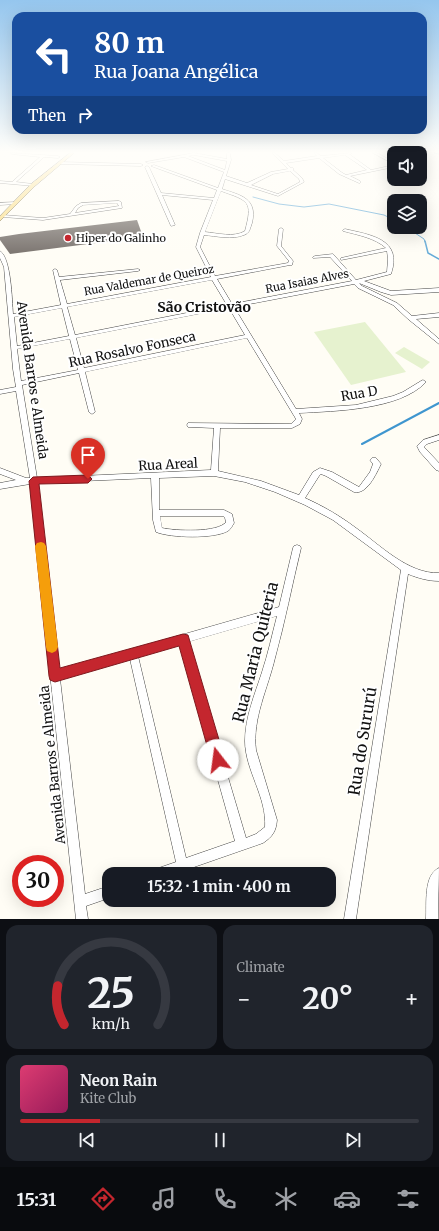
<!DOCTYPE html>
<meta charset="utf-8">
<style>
body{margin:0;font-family:Merriweather,serif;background:#20242c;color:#f1f3f6;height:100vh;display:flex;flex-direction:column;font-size:15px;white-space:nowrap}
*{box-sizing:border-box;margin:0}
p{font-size:13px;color:#9ea1a6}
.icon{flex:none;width:22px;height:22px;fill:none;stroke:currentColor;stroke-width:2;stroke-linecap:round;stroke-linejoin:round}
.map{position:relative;height:919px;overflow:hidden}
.drawer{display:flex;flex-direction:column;gap:6px;padding:6px;background:#0d0f14;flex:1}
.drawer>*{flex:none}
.banner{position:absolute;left:12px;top:12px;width:415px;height:122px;border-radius:12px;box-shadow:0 4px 16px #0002;background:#1a4fa0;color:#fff;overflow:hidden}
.buttons{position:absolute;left:387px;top:146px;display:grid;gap:8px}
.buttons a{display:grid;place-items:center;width:40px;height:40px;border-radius:8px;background:#171b24;box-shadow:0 4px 16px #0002;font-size:20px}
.speed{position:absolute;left:12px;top:855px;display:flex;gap:8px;font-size:20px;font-weight:700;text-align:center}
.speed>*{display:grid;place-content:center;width:52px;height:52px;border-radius:50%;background:#171b24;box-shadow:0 4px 16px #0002;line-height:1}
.speed .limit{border:6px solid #d22;background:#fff;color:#111}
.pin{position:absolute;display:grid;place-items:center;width:34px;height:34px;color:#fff;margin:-41px -17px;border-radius:50% 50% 50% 0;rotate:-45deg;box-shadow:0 0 4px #0007}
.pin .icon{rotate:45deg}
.me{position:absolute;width:44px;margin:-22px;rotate:345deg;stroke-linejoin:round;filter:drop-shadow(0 0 3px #0008)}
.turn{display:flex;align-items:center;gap:14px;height:84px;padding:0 16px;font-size:18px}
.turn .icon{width:52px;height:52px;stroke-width:2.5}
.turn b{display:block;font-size:28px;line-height:34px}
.then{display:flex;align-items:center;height:38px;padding:0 16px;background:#0003;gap:8px;font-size:15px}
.big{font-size:30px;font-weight:700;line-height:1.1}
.drawer .widget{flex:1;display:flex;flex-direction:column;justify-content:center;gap:6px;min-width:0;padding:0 14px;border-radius:12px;background:#20242c}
.drawer .dial{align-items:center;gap:0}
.dial svg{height:104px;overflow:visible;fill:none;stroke:#363941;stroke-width:7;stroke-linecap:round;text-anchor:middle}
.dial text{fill:#f1f3f6;stroke:none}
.song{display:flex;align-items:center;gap:12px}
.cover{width:48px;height:48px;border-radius:6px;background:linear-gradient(135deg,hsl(340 70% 55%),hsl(330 70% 35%))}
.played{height:4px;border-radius:2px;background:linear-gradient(90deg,#c4262e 20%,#363941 20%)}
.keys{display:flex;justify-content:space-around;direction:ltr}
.heat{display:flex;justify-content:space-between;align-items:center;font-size:22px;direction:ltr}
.drawer .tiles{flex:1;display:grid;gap:6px;grid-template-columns:1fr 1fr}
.widget:last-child{grid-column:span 2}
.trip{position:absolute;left:102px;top:867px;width:234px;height:40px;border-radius:12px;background:#171b24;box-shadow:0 4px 16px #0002;font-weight:700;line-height:40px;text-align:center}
.menu{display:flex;height:64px;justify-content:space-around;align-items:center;background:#090b0e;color:#9ea1a6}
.menu .icon{width:28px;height:28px}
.menu .current{color:#c4262e}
.menu b{font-size:18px;color:#f1f3f6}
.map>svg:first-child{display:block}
.pitch{fill:#e6f2cf}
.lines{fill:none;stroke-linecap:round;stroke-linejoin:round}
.stream-far2{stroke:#3f96cf;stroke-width:1}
.stream-far1{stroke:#3f96cf;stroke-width:1.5}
.stream{stroke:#3f96cf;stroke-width:2}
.building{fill:#5a524d}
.minor-casing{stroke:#444;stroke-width:1}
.major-casing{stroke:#222;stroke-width:1}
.minor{fill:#fff;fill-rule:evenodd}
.major{fill:#f9d66b;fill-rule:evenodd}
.route{fill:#c4262e;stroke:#7f191e}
.slow{fill:#f59e0b}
.poi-dot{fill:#c4262e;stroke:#fff;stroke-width:1.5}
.labels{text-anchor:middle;stroke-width:4;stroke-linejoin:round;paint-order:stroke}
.far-poi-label{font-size:11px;fill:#111;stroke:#fff;text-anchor:start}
.far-street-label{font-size:11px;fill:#111;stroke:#fff}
.street-label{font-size:13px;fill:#111;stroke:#fff}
.far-district-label{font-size:14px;font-weight:bold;fill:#111;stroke:#fff}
.near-street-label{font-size:16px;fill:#111;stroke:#fff}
</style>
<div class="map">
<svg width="439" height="919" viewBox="0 0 439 919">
<rect width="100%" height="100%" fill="#fffdf5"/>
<!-- pitch -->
<g class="pitch">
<path d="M365 322 406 372 351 385 314 332Z"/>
<path d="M404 347 430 362 422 369 395 353Z"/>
</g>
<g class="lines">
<!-- stream-far2 -->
<g class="stream-far2">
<path d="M434 153 439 154"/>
<path d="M253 197 279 204 304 207 329 204 384 215 394 220"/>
<path d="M406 227 424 239 425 242"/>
</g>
<!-- stream-far1 -->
<path class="stream-far1" d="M425 241 428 253 439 259"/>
<!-- stream -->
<path class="stream" d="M362 444 439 403"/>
</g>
<!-- building -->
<path class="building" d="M137 220 143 237 10 254 0 240V237L19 234Z"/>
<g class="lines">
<!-- minor casing -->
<g class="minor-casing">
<g id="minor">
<path d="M11 153 58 156 60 157 58 158 44 157 16 182 33 184H34V186L0 183V181L12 182 40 157 12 154Z"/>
<path d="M194 153 227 159V153H230L231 160 226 176 247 183 271 172 288 169 272 153H275L284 161 317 156 314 153H317L321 156 351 153V154H349L371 170 394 165V167L350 176 360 181V183H359L339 174 319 158 286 163 291 168H293V170L302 178 304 182 278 196 225 179 222 189C240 195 258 198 252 223 250 228 250 233 244 235 232 240 216 236 204 235L200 247 215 276 288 263 289 261 277 246 279 229 281 228 283 229 281 246 293 261 292 265H290L217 279 232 304 352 281 330 257 313 258V257L315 256 333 254 356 280 387 272 388 259 387 251 341 260V258L386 248C375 238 358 235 343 231V230L345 229C371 235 403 239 391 274L364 281 391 291 439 288V292L391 295 381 292 359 283 362 286 397 303 412 316 439 313V317L416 319 439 339V344L408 319 393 305 358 288 354 284 234 307 296 409 356 405 393 396 403 392 421 381 423 380 426 382C400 410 335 411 299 413L302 419 300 424 292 428H220L218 471 261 481 299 495 313 472 320 468 332 472 359 487 370 472 373 464 370 460 372 458H376L381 464C376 474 367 495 354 492L326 476 321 474 319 476 305 498C323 506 340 516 356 528 380 545 408 574 439 573V581C428 581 418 578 408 574L356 919H344L401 570 333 520 305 505 275 492 245 482 214 476 159 478V510H224L232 514 234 523C232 526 231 529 228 531 214 539 171 538 156 532L153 520 151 478 37 483 59 670 279 607 293 548 294 546 297 545 300 546 301 548C292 585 285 622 275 658 268 688 252 719 256 750L277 820C276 832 272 837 263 843L174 874H151L153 870 176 862 130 659 60 679 85 894 109 886V898L86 906 88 919H76L30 484 0 489V483L16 480 0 474V468L26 478H30L16 391 0 394V390L16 387 13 369 4 267 0 258V251C11 258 12 300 13 314L61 305 53 270 55 269 57 270 59 277 138 269 140 270 138 271 60 280 67 304 211 277 196 247 200 233 213 200 162 195 175 225 171 226 145 167 147 166 149 167 161 193 214 198 217 190 151 166 154 165 218 188 224 172 184 157 148 163 146 162ZM194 155 227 161 225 170 188 156ZM345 155 367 170 346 175 341 172 323 158ZM290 171 299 179 300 182 278 194 251 185 273 174ZM221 191C249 201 253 201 245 231 234 238 217 233 205 232ZM212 280 227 305 75 335 67 307ZM62 308 69 336 17 346 14 317ZM229 308 245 335 84 368 76 338ZM247 338 296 419 291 424 188 423 187 425 188 427H190L214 428 211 470 37 478 22 385 79 373 89 412 92 414 95 412 85 372ZM70 339 78 370 21 381 17 349ZM160 516H223L225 518 226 522C218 533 175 531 162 528ZM277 616C272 635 268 654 262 672 255 694 245 717 245 741 245 770 267 797 265 827L256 834 246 838 188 642ZM180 644 235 841 186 858 138 656Z"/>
<path d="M373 153H377L394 162V164Z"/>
<path d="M60 162 141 164 143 165 141 166 59 164V162Z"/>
<path d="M119 201 121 202 122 208 43 220 3 217 1 216 3 215 43 218 70 214 76 206 81 203ZM117 203 119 206 75 213 78 208 83 205Z"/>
<path d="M15 202H16V204L0 205V203Z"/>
<path d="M439 435V440L427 444 424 447 439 463V471L436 470 420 452 417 446 423 440Z"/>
<path d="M439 868 438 919H426C427 904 423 875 439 868Z"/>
</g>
</g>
<!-- major casing -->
<g class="major-casing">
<path id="major" d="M70 153H74L35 186 0 221V216L31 184Z"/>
</g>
<!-- minor -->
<use href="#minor" class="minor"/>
<!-- major -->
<use href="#major" class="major"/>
</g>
<!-- sky -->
<linearGradient id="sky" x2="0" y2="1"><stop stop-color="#95c6ee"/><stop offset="0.54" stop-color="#fffefa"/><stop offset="1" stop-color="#fffefa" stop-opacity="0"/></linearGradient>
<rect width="439" height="281" fill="url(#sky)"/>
<!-- route -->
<path class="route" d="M88 475 92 479 88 483 39 484 60 668 183 634 188 635 225 760 223 764 218 766 213 764 211 760 179 646 55 682 50 680 49 676 29 481 33 477Z"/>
<!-- slow -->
<path class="slow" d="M41 542 44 543 46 546 58 647 56 651 52 653 47 651 46 647 35 546 37 543Z"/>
<!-- markers -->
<circle class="poi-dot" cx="68" cy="238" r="4"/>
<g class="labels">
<!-- far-poi labels -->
<g class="far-poi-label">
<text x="76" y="242">Hiper do Galinho</text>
</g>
<!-- far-street labels -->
<g class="far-street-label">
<text transform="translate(149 280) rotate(-10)" y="4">Rua Valdemar de Queiroz</text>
<text transform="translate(307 281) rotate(-11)" y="4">Rua Isaias Alves</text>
</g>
<!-- street labels -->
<g class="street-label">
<text transform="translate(132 349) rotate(-12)" y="5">Rua Rosalvo Fonseca</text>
<text transform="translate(33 380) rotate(82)" y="5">Avenida Barros e Almeida</text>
<text transform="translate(359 393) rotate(-10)" y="5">Rua D</text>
<text transform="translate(168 464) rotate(-3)" y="5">Rua Areal</text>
<text transform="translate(52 765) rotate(-96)" y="5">Avenida Barros e Almeida</text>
</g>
<!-- far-district labels -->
<g class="far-district-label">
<text x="204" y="312">São Cristovão</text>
</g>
<!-- near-street labels -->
<g class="near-street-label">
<text transform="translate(255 652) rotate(-76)" y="6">Rua Maria Quiteria</text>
<text transform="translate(362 741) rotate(-81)" y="6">Rua do Sururú</text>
</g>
</g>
</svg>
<div class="buttons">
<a><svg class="icon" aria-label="sound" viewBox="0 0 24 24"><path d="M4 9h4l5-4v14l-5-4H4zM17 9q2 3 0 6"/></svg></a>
<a><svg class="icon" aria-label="layers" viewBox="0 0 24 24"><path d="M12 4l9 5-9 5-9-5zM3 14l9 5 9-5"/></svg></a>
</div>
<div class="speed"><div class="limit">30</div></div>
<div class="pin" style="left:88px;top:479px;background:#d93025"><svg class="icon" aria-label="arrive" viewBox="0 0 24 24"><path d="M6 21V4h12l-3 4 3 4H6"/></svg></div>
<svg class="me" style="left:218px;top:760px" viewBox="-20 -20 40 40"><circle r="19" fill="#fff"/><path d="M0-13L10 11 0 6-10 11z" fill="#c4262e"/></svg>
<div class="trip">15:32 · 1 min · 400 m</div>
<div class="banner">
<div class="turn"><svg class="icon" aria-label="left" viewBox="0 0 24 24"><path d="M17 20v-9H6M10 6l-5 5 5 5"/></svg><div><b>80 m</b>Rua Joana Angélica</div></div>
<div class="then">Then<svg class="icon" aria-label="right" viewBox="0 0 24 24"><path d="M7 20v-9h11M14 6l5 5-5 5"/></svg></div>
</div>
</div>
<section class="drawer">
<div class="tiles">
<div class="widget dial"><svg viewBox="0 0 100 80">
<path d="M14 69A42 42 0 1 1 86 69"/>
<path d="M14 69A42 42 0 0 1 9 39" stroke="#c4262e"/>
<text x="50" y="56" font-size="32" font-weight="700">25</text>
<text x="50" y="72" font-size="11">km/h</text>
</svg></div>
<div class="widget"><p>Climate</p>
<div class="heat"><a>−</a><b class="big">20°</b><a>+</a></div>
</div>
<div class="widget">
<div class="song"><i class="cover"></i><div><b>Neon Rain</b><p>Kite Club</p></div></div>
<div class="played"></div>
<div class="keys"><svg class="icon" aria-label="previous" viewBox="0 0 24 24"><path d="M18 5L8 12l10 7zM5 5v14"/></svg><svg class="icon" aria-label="pause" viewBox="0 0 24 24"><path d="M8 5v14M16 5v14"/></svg><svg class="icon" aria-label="next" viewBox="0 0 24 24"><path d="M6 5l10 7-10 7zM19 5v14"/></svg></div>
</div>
</div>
</section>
<nav class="menu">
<b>15:31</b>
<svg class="icon current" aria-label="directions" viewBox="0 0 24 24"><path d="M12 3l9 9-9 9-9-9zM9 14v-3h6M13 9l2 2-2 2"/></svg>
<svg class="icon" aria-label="music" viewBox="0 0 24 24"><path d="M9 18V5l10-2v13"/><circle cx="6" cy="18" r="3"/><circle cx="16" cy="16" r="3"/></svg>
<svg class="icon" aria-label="phone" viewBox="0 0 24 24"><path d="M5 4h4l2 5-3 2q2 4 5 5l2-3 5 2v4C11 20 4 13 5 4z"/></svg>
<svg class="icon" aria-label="climate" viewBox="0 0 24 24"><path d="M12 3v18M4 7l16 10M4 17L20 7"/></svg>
<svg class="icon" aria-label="car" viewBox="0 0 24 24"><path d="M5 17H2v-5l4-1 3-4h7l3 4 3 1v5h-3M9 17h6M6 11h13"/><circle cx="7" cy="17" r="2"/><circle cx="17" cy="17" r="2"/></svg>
<svg class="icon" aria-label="filters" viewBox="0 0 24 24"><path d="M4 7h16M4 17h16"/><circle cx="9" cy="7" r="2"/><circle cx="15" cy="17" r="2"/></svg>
</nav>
